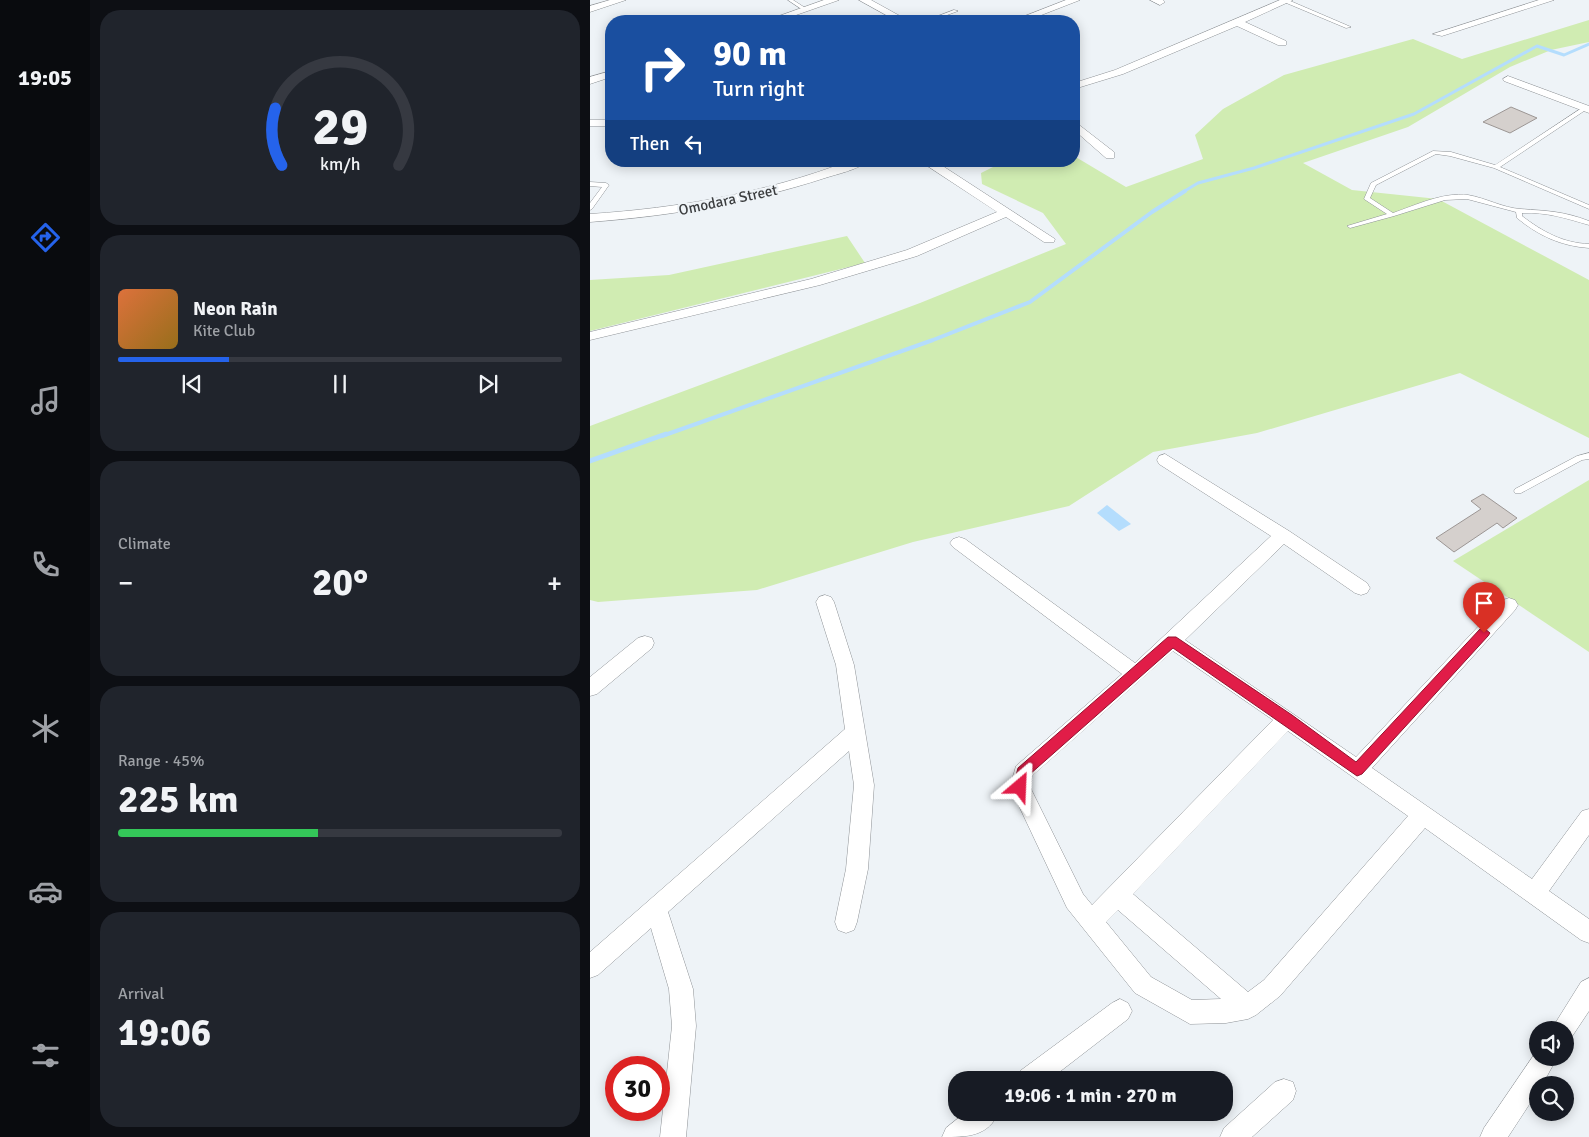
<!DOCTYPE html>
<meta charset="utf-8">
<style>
body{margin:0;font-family:Signika,sans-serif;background:#20242c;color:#f1f3f6;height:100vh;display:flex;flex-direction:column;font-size:19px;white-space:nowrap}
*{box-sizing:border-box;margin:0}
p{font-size:16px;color:#9ea1a6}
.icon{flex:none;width:28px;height:28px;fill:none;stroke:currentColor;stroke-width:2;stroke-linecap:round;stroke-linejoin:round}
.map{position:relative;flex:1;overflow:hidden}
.sheet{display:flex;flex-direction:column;gap:10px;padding:10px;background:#0d0f14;width:500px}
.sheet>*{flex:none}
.top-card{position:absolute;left:15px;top:15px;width:475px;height:152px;border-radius:20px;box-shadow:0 2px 12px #0003;background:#1a4fa0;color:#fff;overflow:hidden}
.controls{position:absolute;left:939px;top:1021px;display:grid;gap:10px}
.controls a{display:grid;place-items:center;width:45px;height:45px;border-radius:50%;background:#171b24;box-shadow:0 2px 12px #0003;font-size:25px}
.speed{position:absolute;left:15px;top:1056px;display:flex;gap:10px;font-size:25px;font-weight:700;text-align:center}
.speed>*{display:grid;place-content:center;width:65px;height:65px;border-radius:50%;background:#171b24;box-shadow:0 2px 12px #0003;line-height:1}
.speed .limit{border:8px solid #d22;background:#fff;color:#111}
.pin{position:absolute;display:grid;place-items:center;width:42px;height:42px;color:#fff;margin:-51px -21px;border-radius:50% 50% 50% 0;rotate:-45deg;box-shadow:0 0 5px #0007}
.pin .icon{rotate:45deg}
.me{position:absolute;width:55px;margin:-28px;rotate:26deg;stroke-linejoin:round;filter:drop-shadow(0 0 4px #0008)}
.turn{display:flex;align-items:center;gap:18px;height:105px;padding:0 25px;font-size:22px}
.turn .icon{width:65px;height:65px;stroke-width:2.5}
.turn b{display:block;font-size:35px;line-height:42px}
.then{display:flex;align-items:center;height:48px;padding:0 25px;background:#0003;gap:10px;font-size:19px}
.big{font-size:38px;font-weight:700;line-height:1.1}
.sheet .card{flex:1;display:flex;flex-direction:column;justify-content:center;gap:8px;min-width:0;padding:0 18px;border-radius:20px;background:#20242c}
.sheet .dial{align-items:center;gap:0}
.dial svg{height:130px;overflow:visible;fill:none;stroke:#363941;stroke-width:7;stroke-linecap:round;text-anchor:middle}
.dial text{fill:#f1f3f6;stroke:none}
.song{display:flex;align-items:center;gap:15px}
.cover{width:60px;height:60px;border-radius:8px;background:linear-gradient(135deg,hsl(20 70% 55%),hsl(40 70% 35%))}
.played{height:5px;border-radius:2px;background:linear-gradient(90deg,#2563eb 25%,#363941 25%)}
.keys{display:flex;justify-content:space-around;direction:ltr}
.heat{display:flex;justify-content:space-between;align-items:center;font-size:28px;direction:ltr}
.charge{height:8px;border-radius:4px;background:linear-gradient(90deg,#34c759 45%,#363941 0)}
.trip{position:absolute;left:358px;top:1071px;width:285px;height:50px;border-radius:20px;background:#171b24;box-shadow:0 2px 12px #0003;font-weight:700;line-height:50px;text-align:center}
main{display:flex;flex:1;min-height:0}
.dock{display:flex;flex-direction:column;width:90px;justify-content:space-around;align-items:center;background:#090b0e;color:#9ea1a6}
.dock .icon{width:35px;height:35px}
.dock .selected{color:#2563eb}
.dock b{font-size:22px;color:#f1f3f6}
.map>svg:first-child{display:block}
.green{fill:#d0ecb2}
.water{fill:#b4ddfd}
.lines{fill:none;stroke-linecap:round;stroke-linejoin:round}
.stream-far2{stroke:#b4ddfd;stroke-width:3}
.stream-far1{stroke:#b4ddfd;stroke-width:4}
.stream{stroke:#b4ddfd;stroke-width:5}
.building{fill:#d5d0cd;stroke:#9c9694}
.lane-casing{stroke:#8e9296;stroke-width:1}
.street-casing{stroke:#8e9296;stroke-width:1}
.lane{fill:#fff;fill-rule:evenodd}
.street{fill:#fff;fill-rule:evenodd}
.route{fill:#e11d48;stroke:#92132f}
.labels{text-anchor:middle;stroke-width:4.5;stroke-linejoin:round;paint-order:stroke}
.far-street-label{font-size:15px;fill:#3b3d3f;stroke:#eef3f7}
</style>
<main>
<nav class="dock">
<b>19:05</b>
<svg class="icon selected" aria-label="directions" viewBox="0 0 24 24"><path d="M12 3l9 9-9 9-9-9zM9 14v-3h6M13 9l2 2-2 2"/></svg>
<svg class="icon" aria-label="music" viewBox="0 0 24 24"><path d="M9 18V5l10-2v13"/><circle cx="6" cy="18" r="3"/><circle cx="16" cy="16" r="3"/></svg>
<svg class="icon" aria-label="phone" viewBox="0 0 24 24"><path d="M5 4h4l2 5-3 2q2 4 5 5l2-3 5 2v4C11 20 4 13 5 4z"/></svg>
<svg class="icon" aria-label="climate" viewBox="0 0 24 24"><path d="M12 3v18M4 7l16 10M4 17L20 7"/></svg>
<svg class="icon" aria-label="car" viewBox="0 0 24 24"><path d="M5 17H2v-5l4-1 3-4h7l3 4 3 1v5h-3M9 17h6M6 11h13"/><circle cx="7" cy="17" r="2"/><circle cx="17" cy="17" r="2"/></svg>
<svg class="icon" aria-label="filters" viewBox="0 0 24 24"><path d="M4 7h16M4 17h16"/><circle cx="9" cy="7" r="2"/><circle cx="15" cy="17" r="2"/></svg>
</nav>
<section class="sheet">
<div class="card dial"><svg viewBox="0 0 100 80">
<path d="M14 69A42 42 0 1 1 86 69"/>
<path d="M14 69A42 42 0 0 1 10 34" stroke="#2563eb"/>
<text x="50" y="56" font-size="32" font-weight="700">29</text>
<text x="50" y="72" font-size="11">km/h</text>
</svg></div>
<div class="card">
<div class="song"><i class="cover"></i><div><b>Neon Rain</b><p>Kite Club</p></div></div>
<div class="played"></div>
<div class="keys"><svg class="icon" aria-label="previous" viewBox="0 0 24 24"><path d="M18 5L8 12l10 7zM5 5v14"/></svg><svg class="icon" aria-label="pause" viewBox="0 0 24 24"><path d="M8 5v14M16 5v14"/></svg><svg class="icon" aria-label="next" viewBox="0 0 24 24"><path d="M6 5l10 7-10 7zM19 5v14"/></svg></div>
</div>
<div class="card"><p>Climate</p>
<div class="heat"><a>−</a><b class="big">20°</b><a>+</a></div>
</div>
<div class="card"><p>Range · 45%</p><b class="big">225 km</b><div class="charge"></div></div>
<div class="card"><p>Arrival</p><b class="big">19:06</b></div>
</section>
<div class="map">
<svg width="999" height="1137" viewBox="0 0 999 1137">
<rect width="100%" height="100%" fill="#eef3f7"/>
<!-- green -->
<g class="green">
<path d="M999 20V42L961 50 920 67 818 127 713 163 762 190 848 199 999 280V438L870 373 667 433 563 452 479 506 323 542 167 590 8 602 0 600V426L330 303 476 244 453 213 392 184 391 173 415 161H484V156L536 187 613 159 605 135 633 109 694 75 823 39 872 59Z"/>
<path d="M257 236 275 263 0 331V280L79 275Z"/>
<path d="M999 480V652L863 561Z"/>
</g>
<!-- water -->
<path class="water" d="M517 505 541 524 529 531 507 513Z"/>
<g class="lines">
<!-- stream-far2 -->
<path class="stream-far2" d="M593 192 608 183 664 168 824 114 947 46 974 55 999 44"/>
<!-- stream-far1 -->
<path class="stream-far1" d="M72 436 343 340 440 302 562 212 595 191"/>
<!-- stream -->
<path class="stream" d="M0 461 76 434"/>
</g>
<!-- building -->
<g class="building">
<path d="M921 107 947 118 920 133 893 122Z"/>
<path d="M893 494 927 518 913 528 907 523 864 552 846 538 891 509 881 501Z"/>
</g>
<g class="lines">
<!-- lane casing -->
<g class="lane-casing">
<g id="lane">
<path d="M198 0H203L217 9 213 10Z"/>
<path d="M694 0H698L761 27 756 28 694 2Z"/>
<path d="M364 10 368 11 341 21H335Z"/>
<path d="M995 106 998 108 997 109 910 167 999 205V209L904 168 860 156 846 154 786 185 780 198 803 213C826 205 853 192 878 195 896 198 913 208 931 209 957 211 973 211 999 221V225C975 218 957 212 932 213V216C953 232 973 243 999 244V248C971 246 949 236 927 218L926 212 877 199 855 200 804 216 760 228 757 226 797 214 774 199 781 183 843 151 861 152 905 165Z"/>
<path d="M0 182 16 183 19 185 2 209 0 210V203L12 187 0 186Z"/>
<path d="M999 453V459L992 460 931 493H925L924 491 925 489 987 456Z"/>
</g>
</g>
<!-- street casing -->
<g class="street-casing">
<g id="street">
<path d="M20 0H36L0 12V6Z"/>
<path d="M234 0H249L189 21H175Z"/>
<path d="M269 0H281L319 21H307Z"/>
<path d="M476 0H490L436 21H422Z"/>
<path d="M560 0H573L575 2 570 5Z"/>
<path d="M690 0H703L655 22 696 41V45H688L647 26 533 74 484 89V83L525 70Z"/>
<path d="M949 0H964L852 36 843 34Z"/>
<path d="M21 71V77L0 84V77Z"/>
<path d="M918 76 999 106V113L914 81 913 79Z"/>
<rect x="0" y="120" width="21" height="6"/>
<path d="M484 121 524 152V158H516L484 130Z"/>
<path d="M259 161H277C268 170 247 174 235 178 158 203 81 216 0 222V214C90 208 175 193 259 161Z"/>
<path d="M330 161H345L465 239 464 242H454L416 217 327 256 230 285 0 340V332L221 279 317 250 407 212Z"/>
<path d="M575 454 699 531 777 583 780 588 777 593 771 595 765 593 694 544 595 640 766 757 913 600 919 598 925 600 928 605 925 610 782 768 942 879 992 811 999 809V835L959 891 999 919V943L991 940 835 828 690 996 666 1015 658 1019 636 1023 600 1024 545 993 477 908 420 787 426 766 532 674 363 547 360 543 363 539 369 537 375 539 545 663 681 536 569 464 567 460 569 456ZM583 651 683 720 502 905 493 894 440 787 442 776ZM698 731 818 816 674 980 658 992 543 894ZM528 910 631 999 602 1000 561 977 516 922Z"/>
<path d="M235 595 241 597 244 602 264 665 284 785 278 869 267 922 264 930 256 933 248 930 245 922 256 869 264 785 259 751 78 912 103 989 106 1026 96 1137H70L82 1026 79 989 61 928 8 975 0 978V952L255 729 246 665 226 602 229 597Z"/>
<path d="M55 636 62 638 64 643 62 648 7 694 0 696V677L48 638Z"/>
<path d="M999 978V1011L981 1038 975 1041V1030H961L991 982Z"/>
<path d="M530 999 538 1003 542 1011 538 1019 459 1080H427L430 1071 522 1003Z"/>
<path d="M948 1049V1058H967L952 1085H948V1091L918 1137H890L894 1128Z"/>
<path d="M694 1079 703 1082 706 1091 703 1100 662 1137H630L634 1128 685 1082Z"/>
<path d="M376 1112H409C398 1137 377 1137 352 1137L356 1128Z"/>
</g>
</g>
<!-- lane -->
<use href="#lane" class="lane"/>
<!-- street -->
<use href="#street" class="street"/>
</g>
<!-- route -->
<path class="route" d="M894 628 900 633 898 636 772 774 767 776 583 648 439 775 434 791 430 793 425 791 423 787 428 768 578 637H586L702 715 766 762 890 629Z"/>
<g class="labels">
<!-- far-street labels -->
<g class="far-street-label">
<text transform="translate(138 200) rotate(-12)" y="5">Omodara Street</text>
</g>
</g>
</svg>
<div class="controls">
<a><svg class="icon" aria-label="sound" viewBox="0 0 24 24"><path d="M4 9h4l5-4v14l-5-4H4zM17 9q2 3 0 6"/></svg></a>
<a><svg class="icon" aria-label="search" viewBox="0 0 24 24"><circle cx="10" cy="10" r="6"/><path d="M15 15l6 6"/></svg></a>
</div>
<div class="speed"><div class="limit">30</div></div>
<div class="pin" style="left:894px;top:633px;background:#d93025"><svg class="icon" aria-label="arrive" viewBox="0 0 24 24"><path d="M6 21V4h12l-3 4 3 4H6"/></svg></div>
<svg class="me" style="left:430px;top:787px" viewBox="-20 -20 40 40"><path d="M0-17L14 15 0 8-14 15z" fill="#e11d48" stroke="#fff" stroke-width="4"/></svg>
<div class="trip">19:06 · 1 min · 270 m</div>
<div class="top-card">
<div class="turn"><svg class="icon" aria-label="right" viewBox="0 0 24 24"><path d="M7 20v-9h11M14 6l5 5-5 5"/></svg><div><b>90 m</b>Turn right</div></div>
<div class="then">Then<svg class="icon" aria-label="left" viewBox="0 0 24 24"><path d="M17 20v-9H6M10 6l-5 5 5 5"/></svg></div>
</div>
</div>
</main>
